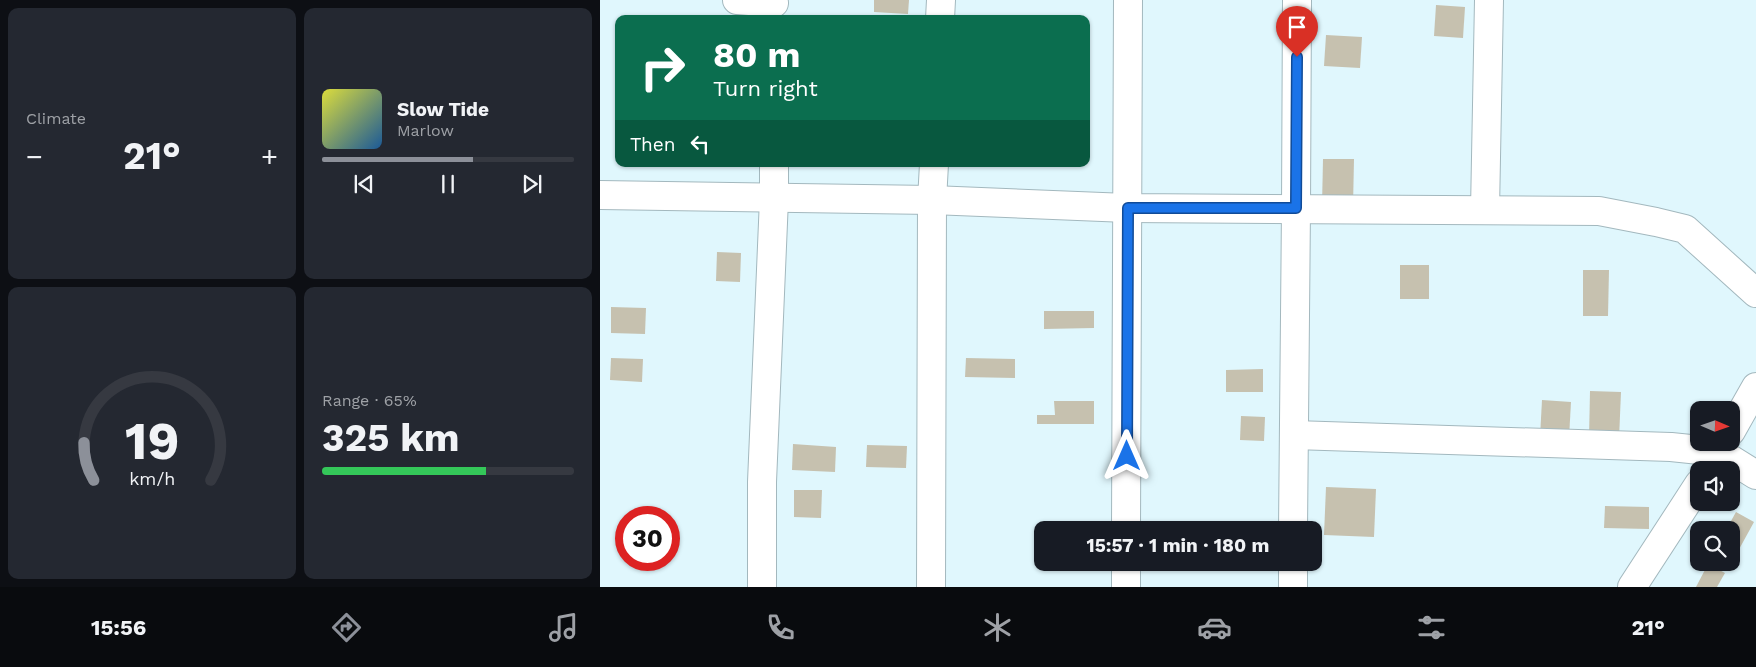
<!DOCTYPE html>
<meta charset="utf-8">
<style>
body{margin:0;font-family:"Work Sans",sans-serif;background:#242831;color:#f1f3f6;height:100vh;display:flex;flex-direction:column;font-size:19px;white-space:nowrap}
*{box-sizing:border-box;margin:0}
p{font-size:16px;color:#9ea1a6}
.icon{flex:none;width:28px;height:28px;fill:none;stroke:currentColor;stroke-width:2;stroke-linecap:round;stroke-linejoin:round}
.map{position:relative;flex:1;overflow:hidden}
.side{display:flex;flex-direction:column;gap:8px;padding:8px;background:#0d0f14;width:600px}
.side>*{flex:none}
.guide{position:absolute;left:15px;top:15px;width:475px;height:152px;border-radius:10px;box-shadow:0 1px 4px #0004;background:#0b6e4f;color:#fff;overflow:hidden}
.needle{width:32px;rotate:92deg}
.fabs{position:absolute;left:1090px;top:401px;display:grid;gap:10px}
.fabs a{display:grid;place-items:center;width:50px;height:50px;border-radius:10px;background:#171b24;box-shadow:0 1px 4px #0004;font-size:25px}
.speed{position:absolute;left:15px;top:506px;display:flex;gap:10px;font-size:25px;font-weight:700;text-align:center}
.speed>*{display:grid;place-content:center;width:65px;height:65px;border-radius:50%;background:#171b24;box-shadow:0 1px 4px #0004;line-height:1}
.speed .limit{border:8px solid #d22;background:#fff;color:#111}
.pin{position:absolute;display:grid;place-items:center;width:42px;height:42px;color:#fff;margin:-51px -21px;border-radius:50% 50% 50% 0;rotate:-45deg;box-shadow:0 0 5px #0007}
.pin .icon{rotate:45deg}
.me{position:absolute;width:55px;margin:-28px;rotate:0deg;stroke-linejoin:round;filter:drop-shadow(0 0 4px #0008)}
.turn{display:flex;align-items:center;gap:18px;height:105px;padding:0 15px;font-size:22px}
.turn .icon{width:65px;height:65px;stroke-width:2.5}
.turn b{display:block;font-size:35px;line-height:42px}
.then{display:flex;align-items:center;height:48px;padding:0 15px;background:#0003;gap:10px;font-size:19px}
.big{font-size:38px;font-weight:700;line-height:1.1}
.side .tile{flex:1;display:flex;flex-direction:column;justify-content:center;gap:8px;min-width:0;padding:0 18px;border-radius:10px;background:#242831}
.side .dial{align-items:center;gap:0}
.dial svg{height:130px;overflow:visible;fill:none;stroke:#363941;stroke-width:7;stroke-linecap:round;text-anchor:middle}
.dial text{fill:#f1f3f6;stroke:none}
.song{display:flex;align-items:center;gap:15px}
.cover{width:60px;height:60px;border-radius:8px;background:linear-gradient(135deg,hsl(60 70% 55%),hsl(210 70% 35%))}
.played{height:5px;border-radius:2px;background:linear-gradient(90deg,#8c9099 60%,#363941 60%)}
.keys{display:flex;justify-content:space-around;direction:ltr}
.heat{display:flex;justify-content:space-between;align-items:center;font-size:28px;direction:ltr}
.charge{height:8px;border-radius:4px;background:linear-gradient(90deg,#34c759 65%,#363941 0)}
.side .tiles{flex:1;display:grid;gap:8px;grid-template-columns:repeat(2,1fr)}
.trip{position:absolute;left:434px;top:521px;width:288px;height:50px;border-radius:10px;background:#171b24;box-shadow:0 1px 4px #0004;font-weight:700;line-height:50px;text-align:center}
.tab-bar{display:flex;height:80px;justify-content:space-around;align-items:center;background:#090b0e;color:#9ea1a6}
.tab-bar .icon{width:35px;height:35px}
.tab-bar .selected{color:#8c9099}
.tab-bar b{font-size:22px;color:#f1f3f6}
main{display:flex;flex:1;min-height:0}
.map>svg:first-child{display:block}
.building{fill:#c6c1af}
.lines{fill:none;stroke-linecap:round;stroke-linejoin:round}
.minor-casing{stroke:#a3b8be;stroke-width:30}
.minor{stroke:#fff;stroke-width:28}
.route-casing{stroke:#114b97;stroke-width:12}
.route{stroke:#1a73e8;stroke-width:9}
</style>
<main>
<section class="side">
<div class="tiles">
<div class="tile"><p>Climate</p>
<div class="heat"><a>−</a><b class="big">21°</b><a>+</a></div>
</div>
<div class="tile">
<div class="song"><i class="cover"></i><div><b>Slow Tide</b><p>Marlow</p></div></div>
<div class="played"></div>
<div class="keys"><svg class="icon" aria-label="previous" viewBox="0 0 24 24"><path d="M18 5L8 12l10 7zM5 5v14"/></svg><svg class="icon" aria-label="pause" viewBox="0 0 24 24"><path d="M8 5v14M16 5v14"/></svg><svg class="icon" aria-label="next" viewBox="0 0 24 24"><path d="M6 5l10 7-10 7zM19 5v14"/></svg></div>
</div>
<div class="tile dial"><svg viewBox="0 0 100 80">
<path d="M14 69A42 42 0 1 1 86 69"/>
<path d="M14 69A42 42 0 0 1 8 46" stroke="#8c9099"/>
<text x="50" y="56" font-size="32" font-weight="700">19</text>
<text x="50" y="72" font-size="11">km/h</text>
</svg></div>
<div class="tile"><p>Range · 65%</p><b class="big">325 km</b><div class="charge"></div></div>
</div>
</section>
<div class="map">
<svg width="1156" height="587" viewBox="0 0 1156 587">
<rect width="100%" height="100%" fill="#e0f7fd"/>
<!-- building -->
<g class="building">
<path d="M274 0H309L308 14 274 12Z"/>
<path d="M836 5 865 7 863 38 834 36Z"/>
<path d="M726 35 762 37 760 68 724 66Z"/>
<path d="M723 159H754L753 207 722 206Z"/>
<path d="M117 252 141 253 140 282 116 281Z"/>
<rect x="800" y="265" width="29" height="34"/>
<path d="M983 270H1009L1008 316H983Z"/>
<path d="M11 307 46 308 45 334 11 333Z"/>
<path d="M444 311H494V328L444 329Z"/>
<path d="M11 358 43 359 42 382 10 380Z"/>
<path d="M366 358 415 359V378L365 377Z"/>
<path d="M663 369V392H626V370Z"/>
<path d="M990 391 1021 392 1019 439 989 438Z"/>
<path d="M942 400 971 402 969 438 940 437Z"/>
<path d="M454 401H494V424H437V415H455Z"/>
<path d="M641 416 665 417 664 441 640 440Z"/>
<path d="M193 444 236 447 235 472 192 470Z"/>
<path d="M267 445 307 446 306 468 266 467Z"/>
<path d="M726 487 776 489 774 537 724 535Z"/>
<path d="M194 490H222L221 518 194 517Z"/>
<path d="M1005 506 1049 507V529L1004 528Z"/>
<path d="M1136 512 1154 522 1137 553 1131 550V530H1126Z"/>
<path d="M1108 564 1125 573 1117 587H1096Z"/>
</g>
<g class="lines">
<!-- minor casing -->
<g class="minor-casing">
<g id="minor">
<path d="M137 0 174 3"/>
<path d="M340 19 341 0"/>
<path d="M0 195 332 200 527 208 999 211 1056 222 1085 229 1156 293"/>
<path d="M885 210 889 0"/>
<path d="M1131 431 1156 387"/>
<path d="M694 435 1071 447 1119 452 1156 475"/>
<path d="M526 530 528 0"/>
<path d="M693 530 696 208 697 0"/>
<path d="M162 587V482L174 199V164"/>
<path d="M331 587 332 200 334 164"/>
<path d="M526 587V562"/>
<path d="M693 587V562"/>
<path d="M1032 587 1099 484"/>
</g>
</g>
<!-- minor -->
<use href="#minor" class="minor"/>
</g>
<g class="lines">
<!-- route casing -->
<g class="route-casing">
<path id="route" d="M527 456 528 208H696L697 57"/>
</g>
<!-- route -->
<use href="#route" class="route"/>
</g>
</svg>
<div class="fabs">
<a><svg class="needle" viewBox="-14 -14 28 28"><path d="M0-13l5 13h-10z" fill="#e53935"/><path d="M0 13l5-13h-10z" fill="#9ea1a6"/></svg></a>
<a><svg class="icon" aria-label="sound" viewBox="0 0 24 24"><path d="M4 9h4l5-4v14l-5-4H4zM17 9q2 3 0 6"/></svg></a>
<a><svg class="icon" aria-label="search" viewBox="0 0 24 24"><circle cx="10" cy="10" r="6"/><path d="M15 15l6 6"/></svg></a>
</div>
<div class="speed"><div class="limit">30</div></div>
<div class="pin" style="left:697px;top:57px;background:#d93025"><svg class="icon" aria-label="arrive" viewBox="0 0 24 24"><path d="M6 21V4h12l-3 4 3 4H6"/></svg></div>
<svg class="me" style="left:527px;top:456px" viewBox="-20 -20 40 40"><path d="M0-17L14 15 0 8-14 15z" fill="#1a73e8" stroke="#fff" stroke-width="4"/></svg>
<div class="trip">15:57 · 1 min · 180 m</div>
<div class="guide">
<div class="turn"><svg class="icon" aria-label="right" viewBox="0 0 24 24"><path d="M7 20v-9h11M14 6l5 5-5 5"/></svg><div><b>80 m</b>Turn right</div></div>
<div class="then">Then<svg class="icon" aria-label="left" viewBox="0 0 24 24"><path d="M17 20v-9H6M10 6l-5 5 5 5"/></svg></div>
</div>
</div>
</main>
<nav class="tab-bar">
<b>15:56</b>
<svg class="icon selected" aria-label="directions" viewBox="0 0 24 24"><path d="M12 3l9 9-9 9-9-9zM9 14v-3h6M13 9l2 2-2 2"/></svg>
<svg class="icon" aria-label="music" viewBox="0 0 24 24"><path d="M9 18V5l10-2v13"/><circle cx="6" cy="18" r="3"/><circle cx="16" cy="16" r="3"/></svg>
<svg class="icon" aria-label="phone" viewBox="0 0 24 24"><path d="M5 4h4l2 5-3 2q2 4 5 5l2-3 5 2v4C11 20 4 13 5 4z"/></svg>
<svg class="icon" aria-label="climate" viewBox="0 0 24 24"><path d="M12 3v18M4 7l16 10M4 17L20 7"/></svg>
<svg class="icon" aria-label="car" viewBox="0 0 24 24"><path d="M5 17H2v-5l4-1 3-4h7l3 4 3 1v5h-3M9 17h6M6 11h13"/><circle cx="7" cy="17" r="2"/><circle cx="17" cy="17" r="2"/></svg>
<svg class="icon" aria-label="filters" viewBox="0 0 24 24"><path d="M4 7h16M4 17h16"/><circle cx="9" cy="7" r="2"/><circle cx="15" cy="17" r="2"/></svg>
<b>21°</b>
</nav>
